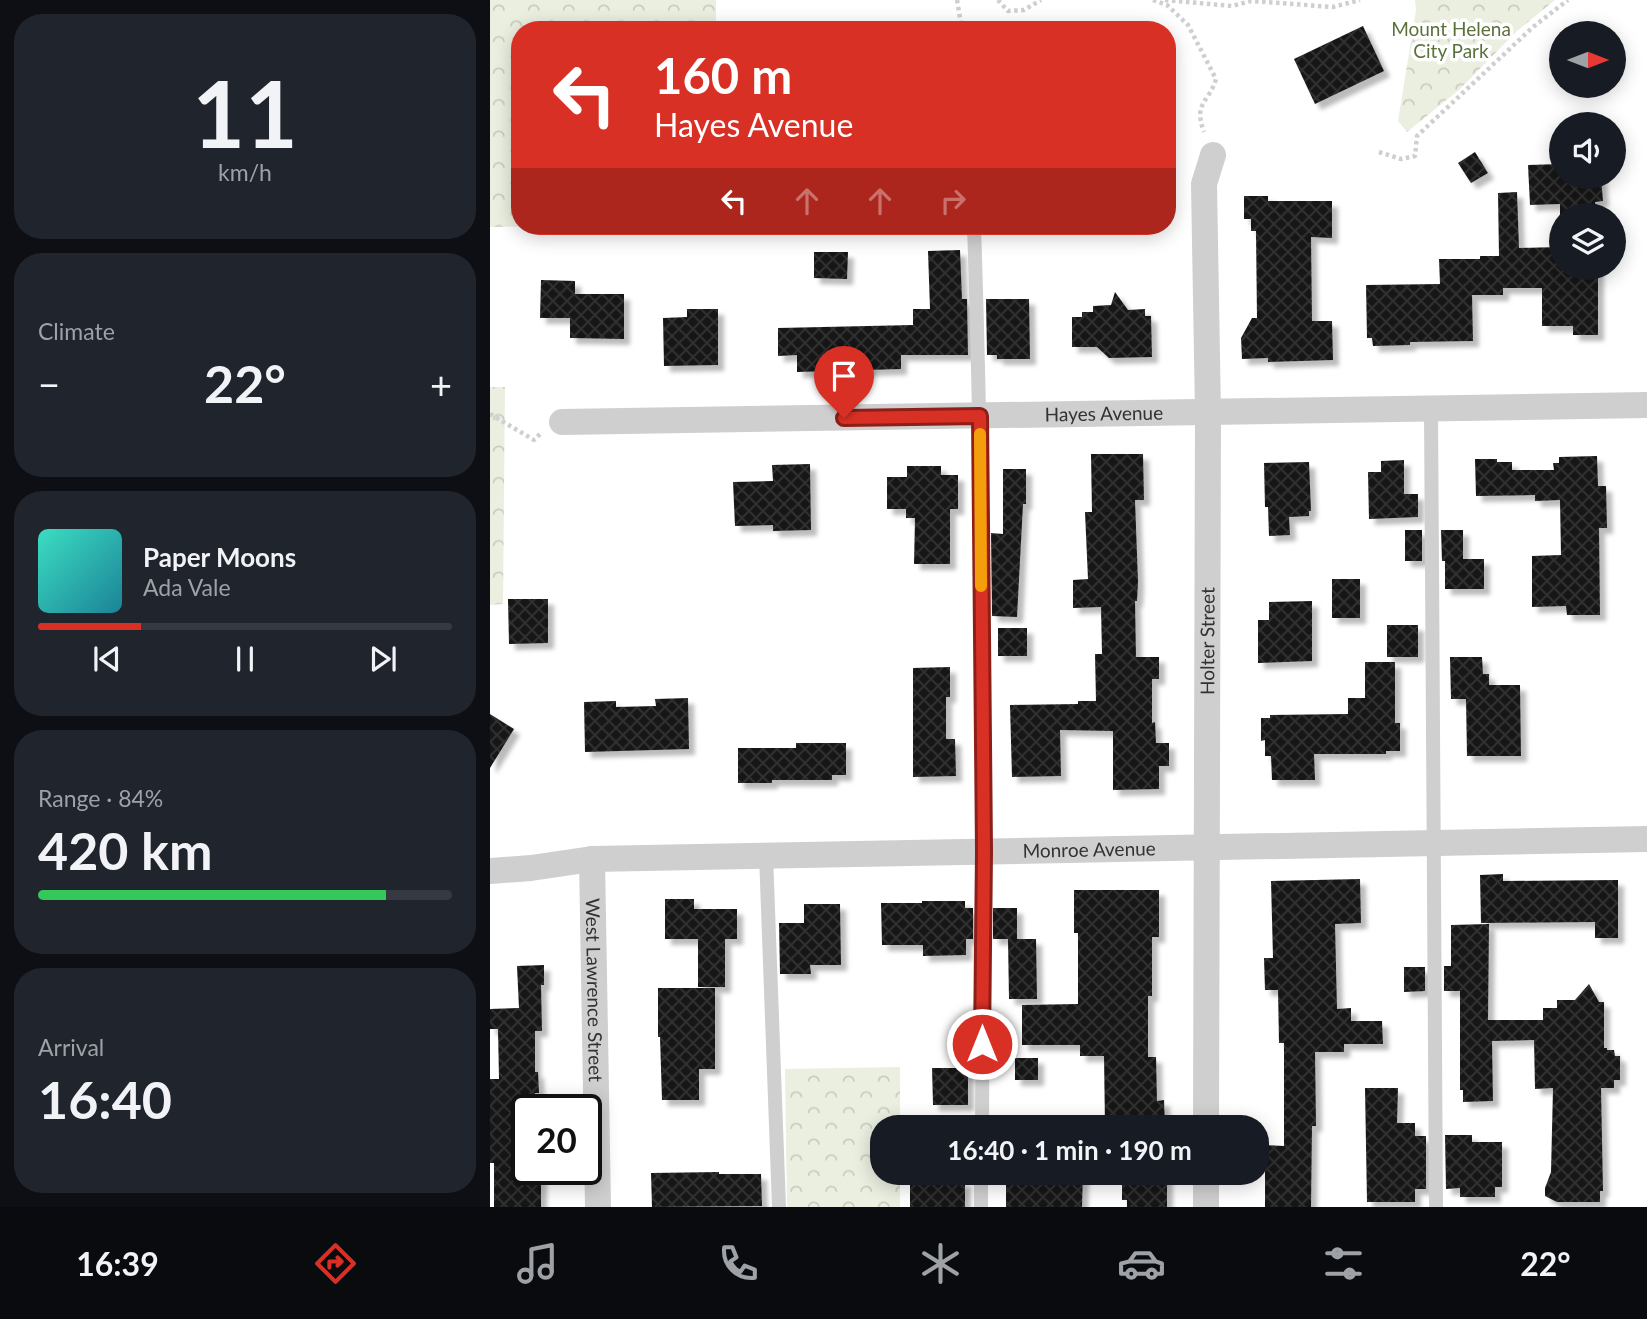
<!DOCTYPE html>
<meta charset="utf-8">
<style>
body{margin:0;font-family:Lato,sans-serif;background:#20242c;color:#f1f3f6;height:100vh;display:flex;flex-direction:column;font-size:26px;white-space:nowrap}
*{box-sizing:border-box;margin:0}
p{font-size:23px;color:#9ea1a6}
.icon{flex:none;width:38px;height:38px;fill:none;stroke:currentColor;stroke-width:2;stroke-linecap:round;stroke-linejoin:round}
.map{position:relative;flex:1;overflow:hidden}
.sheet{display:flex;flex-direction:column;gap:14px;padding:14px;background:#0d0f14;width:490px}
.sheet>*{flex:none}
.hud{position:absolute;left:21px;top:21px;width:665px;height:214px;border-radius:28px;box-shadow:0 4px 18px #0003;background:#d93025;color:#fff;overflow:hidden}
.needle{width:46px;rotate:90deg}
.fabs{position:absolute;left:1059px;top:21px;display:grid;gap:14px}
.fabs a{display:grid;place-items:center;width:77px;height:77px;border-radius:50%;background:#171b24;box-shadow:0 4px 18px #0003;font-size:35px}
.speed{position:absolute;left:21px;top:1094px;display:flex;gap:14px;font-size:35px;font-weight:700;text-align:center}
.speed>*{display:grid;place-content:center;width:91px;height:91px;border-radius:50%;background:#171b24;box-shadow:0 4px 18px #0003;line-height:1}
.speed .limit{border:4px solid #111;border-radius:10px;background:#fff;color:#111}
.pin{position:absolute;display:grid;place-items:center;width:60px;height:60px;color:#fff;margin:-72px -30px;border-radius:50% 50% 50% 0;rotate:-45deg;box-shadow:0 0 7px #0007}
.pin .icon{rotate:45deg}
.me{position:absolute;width:77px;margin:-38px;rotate:0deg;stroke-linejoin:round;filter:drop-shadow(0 0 5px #0008)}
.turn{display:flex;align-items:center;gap:24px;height:147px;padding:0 28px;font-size:32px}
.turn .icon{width:91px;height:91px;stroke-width:2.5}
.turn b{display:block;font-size:49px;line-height:60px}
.lanes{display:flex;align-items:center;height:66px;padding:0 28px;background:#0003;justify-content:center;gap:35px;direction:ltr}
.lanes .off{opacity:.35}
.big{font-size:52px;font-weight:700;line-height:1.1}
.sheet .widget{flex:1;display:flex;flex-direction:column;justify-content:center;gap:10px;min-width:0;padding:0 24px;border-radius:28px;background:#20242c}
.sheet .dial{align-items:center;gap:0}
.dial b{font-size:91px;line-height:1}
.song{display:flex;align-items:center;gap:21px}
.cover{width:84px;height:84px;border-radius:10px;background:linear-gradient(135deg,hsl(170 70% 55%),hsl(190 70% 35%))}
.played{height:7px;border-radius:4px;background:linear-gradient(90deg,#d93025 25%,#363941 25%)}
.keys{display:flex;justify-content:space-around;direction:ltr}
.heat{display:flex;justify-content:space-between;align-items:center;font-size:38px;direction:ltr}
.charge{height:10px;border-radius:5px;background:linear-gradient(90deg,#34c759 84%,#363941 0)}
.trip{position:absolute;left:380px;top:1115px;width:399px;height:70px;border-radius:28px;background:#171b24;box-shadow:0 4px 18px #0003;font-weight:700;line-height:70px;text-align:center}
.menu{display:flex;height:112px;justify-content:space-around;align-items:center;background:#090b0e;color:#9ea1a6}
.menu .icon{width:49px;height:49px}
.menu .current{color:#d93025}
.menu b{font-size:32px;color:#f1f3f6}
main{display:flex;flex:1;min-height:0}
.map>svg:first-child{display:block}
.park{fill:url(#park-crowns)}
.building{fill:url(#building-cross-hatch);filter:url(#shadow)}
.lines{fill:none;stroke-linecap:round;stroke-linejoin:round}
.path{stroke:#cfcfcf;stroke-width:4.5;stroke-dasharray:3.5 3.5;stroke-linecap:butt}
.service{stroke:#cfcfcf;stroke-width:14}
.minor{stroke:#cfcfcf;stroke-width:26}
.route-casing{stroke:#8d1f18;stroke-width:18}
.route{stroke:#d93025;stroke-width:12}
.slow{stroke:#f59e0b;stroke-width:12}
.labels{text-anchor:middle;stroke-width:7;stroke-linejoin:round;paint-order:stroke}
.park-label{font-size:19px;fill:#5b713b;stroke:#fff}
.street-label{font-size:19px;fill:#323232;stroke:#fff}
</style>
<main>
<section class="sheet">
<div class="widget dial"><b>11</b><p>km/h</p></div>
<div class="widget"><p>Climate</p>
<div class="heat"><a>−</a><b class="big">22°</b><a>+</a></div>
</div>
<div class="widget">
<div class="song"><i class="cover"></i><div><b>Paper Moons</b><p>Ada Vale</p></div></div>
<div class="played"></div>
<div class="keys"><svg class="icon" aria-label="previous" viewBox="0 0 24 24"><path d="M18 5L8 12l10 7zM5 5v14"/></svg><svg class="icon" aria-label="pause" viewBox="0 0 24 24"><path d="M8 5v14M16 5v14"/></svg><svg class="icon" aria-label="next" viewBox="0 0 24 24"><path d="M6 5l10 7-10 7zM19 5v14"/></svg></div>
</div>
<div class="widget"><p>Range · 84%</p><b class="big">420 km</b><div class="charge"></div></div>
<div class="widget"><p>Arrival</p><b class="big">16:40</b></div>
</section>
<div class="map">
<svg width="1157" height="1207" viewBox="0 0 1157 1207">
<defs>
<pattern id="park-crowns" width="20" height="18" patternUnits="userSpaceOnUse" patternTransform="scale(1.75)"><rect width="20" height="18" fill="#eaefe0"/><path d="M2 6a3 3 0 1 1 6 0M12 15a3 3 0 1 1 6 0" fill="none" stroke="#c9cdc1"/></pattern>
<pattern id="building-cross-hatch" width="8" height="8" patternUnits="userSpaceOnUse" patternTransform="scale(1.75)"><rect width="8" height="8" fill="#191919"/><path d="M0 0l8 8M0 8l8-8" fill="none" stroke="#323232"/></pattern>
<filter id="shadow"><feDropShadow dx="6" dy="6" stdDeviation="2" flood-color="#0004"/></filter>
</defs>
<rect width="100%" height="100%" fill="#fff"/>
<!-- park -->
<g class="park">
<path d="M0 0H226V30H30V226H74L0 227Z"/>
<path d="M925 0H1065L1027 31 970 89 917 132 908 121 926 10Z"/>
<path d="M0 387H15L13 604 0 605Z"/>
<path d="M410 1067V1127H392V1172L410 1173V1207H297L295 1069Z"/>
</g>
<!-- building -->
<g class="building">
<path d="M873 26 894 71 825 104 804 59Z"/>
<path d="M985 152 998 173 981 183 968 163Z"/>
<path d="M1071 164V177H1111L1113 201 1105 202 1106 215H1070V204L1040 205 1038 165Z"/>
<path d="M1027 192 1029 248 1071 247V268H1108V335H1083V326H1052V288H1013V295H982L983 341 920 342V345L883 346 882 338H877L876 285 950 284 949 259H990V256H1009L1008 193Z"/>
<path d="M754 196H778V201H842V238L821 237 822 321H842L843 360 778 362V358L752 359 751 338 762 318H767L766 231H761V219H754Z"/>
<path d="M470 250 472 299H477L478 355H411V369L307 372V355L288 356V328L423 325V309H440L438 251Z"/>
<path d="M324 252H358L357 279 324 278Z"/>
<path d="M51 280 85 281V294H134V339L80 338V318H50Z"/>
<path d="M625 292 638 310 655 309V316H661L662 357 619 358 607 347H582V317H592V312H603V306L621 305Z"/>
<path d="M496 299H539L540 359H507V355H497Z"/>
<path d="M197 309H228V365L174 366 173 318 197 317Z"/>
<path d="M601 454H653L654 500H645L648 582 647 601H645L646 657H669V679H662V723L665 722 666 743H679V766H669V789L623 790V731L570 730 571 776 522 777 520 705 588 704V701H606L605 654H612L611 607 583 608V580L598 579 595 512H602Z"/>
<path d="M1107 456 1108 486H1116L1117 528H1109L1110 615H1077L1076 606 1042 607V556L1071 555 1070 500 1045 501V495L986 496 985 459H1007V462H1022V470H1064L1063 463H1069V457Z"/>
<path d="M914 460V494H928V517L879 519 878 472H891V461Z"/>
<path d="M819 462 821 511H819V516L799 517 800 535 779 536 778 507H775L774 463Z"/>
<path d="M320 464 321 530 283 531V525L245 526 243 482 283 481 282 465Z"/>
<path d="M417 466H451V475H468V509H460V564H424L425 518H416V509H397V477H417Z"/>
<path d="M513 469H536V504H533L527 617 502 616 501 533 513 534Z"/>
<rect x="915" y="530" width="17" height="31"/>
<path d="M951 530H973V559H994V589H955V561H952Z"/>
<rect x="842" y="579" width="28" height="39"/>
<path d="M18 599H58V643L19 644Z"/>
<path d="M822 601V661L768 663V620H779V602Z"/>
<rect x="897" y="625" width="31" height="32"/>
<rect x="508" y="628" width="29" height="28"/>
<path d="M960 657H992L993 674H999V685H1030L1031 756H977L976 699H961Z"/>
<path d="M875 662H905V723H910V751H896V754H824L825 780H782L781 756H775V740L771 741V718H780V715L858 714V698H875Z"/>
<path d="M460 667V697H456V739H465L466 776 423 777V668Z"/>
<path d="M198 698 199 749 95 752 94 702 126 701V707L166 706 165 699Z"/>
<path d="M0 714 24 729 0 768Z"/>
<path d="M306 743H356V775H342V780H282V783H248V748H306Z"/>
<path d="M1013 874V881L1128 880V938H1105V922L991 923 990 875Z"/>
<path d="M870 879 871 923 845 924 847 1009 861 1008V1021H892L893 1044H854V1052H825L826 1126H822L821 1207H775V1145L794 1146V1043H789L788 990H775L774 958H783L781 881Z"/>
<path d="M584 890H669V937H662V996H658V1057H666L667 1101 674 1100 675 1127H615L614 1056H590V1045H532V1005L588 1004V933H584Z"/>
<path d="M175 899H204V909H247V939H235V987H208V939H175Z"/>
<path d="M432 901H475V908H483V939H476V955L433 956V945H392L391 903H432Z"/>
<path d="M314 904H350L351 965H320L321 974H290L289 923H314Z"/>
<path d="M503 908H527V939H546L547 999H519L518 939H503Z"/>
<path d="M999 924 998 1020H1053V1008H1067V1000H1085L1099 984 1109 1002H1114V1048H1117V1050H1124L1125 1056H1130V1080H1124V1088H1111L1113 1191H1110V1202H1067L1055 1196V1188L1061 1172 1063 1088 1045 1089 1044 1040 1002 1041 1003 1101 973 1102V1090H970V991H954V966H961V925Z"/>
<path d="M54 965V985H51L52 1031H45V1072H48L49 1093H45L46 1108H37V1176H51V1207H4V1163H0V1079H9L8 1029H0V1009L29 1008 27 966Z"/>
<path d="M914 967H935V991L914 992Z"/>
<path d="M168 988H225V1069H209V1100H172L170 1037H168Z"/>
<rect x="525" y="1058" width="23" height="22"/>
<path d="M442 1068H478V1105H443Z"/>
<path d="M875 1088H908L907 1123H925V1136H936V1189H925V1202H877Z"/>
<path d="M955 1135H982V1142H1012V1187H1005V1197H970V1188L956 1189Z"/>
<path d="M229 1172V1174H271L272 1206 162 1207 161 1173Z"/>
<path d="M593 1172 592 1207H516V1173Z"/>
<path d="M632 1172H677V1207H637V1200H632Z"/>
<rect x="420" y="1181" width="55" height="26"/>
</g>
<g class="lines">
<!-- path -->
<g class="path">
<path d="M467 0 472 30"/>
<path d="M508 0 518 11 534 10 551 0"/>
<path d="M663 0 677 5 698 25 726 79C719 103 703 102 714 132"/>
<path d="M675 0 742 6 761 1 843 7 870 0"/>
<path d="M889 152 911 159 925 156 927 136 1043 27 1078 0"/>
<path d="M0 414 44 440 50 434"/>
</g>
<!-- service -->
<g class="service">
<path d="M484 226C494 526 494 827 492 1127"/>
<path d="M941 409 946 1207"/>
<path d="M276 855 289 1207"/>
<path d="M491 1207V1172"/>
</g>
<!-- minor -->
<g class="minor">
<path id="s1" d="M72 422 1157 405"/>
<path id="s2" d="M102 859 108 1207"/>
<path id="s3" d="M0 871 41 868 102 859 1157 839"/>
<path id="s4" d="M716 1127 718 413 714 184 723 155"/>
<path d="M716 1207V1172"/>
</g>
</g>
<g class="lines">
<!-- route casing -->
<g class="route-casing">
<path id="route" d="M354 418 490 416 494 851 492 1044"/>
</g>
<!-- route -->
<use href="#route" class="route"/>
<!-- slow -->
<path class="slow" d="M490 434 491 586"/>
</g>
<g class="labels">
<!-- park labels -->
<g class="park-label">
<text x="961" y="36">Mount Helena<tspan x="961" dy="22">City Park</tspan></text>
</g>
<!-- street labels -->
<g class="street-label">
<text dy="7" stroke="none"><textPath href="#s1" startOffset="542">Hayes Avenue</textPath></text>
<text dy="7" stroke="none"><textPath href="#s4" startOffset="486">Holter Street</textPath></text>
<text dy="7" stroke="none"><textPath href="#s3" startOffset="600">Monroe Avenue</textPath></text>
<text dy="7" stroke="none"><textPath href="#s2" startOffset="131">West Lawrence Street</textPath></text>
</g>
</g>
</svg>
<div class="fabs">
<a><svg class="needle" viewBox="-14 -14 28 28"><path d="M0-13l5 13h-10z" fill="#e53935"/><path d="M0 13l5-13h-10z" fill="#9ea1a6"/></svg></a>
<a><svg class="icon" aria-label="sound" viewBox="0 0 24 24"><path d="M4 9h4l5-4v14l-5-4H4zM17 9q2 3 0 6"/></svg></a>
<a><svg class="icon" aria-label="layers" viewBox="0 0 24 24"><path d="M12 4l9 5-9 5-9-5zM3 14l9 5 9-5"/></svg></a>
</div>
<div class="speed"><div class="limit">20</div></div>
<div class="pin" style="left:354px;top:418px;background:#d93025"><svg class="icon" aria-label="arrive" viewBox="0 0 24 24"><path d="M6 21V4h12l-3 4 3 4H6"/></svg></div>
<svg class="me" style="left:492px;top:1044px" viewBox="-20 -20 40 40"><circle r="17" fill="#d93025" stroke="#fff" stroke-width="3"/><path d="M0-11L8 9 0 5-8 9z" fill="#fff"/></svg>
<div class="trip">16:40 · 1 min · 190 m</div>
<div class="hud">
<div class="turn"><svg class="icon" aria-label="left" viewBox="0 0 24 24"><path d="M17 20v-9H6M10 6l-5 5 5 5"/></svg><div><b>160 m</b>Hayes Avenue</div></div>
<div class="lanes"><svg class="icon" aria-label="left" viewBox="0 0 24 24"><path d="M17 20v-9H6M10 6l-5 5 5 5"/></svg><svg class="icon off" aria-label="ahead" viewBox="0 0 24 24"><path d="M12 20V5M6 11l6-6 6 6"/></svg><svg class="icon off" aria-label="ahead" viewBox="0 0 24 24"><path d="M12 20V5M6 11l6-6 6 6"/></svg><svg class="icon off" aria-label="right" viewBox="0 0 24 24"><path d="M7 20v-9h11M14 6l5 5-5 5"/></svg></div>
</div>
</div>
</main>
<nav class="menu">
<b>16:39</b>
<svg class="icon current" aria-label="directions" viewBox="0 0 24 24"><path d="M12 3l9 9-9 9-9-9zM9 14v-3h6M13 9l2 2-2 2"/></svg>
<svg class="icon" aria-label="music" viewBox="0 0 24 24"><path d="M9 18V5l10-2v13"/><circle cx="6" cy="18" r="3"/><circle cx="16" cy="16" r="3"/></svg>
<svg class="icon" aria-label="phone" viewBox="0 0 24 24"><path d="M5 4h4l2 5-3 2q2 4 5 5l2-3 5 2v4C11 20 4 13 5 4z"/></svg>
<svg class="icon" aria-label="climate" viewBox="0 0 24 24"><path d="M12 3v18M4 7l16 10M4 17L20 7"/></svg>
<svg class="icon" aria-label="car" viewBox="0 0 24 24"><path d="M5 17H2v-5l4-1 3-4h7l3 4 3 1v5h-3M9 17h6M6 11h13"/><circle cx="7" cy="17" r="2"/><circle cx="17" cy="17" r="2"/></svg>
<svg class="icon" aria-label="filters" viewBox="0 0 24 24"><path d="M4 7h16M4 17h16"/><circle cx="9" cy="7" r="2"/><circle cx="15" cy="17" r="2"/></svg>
<b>22°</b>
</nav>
